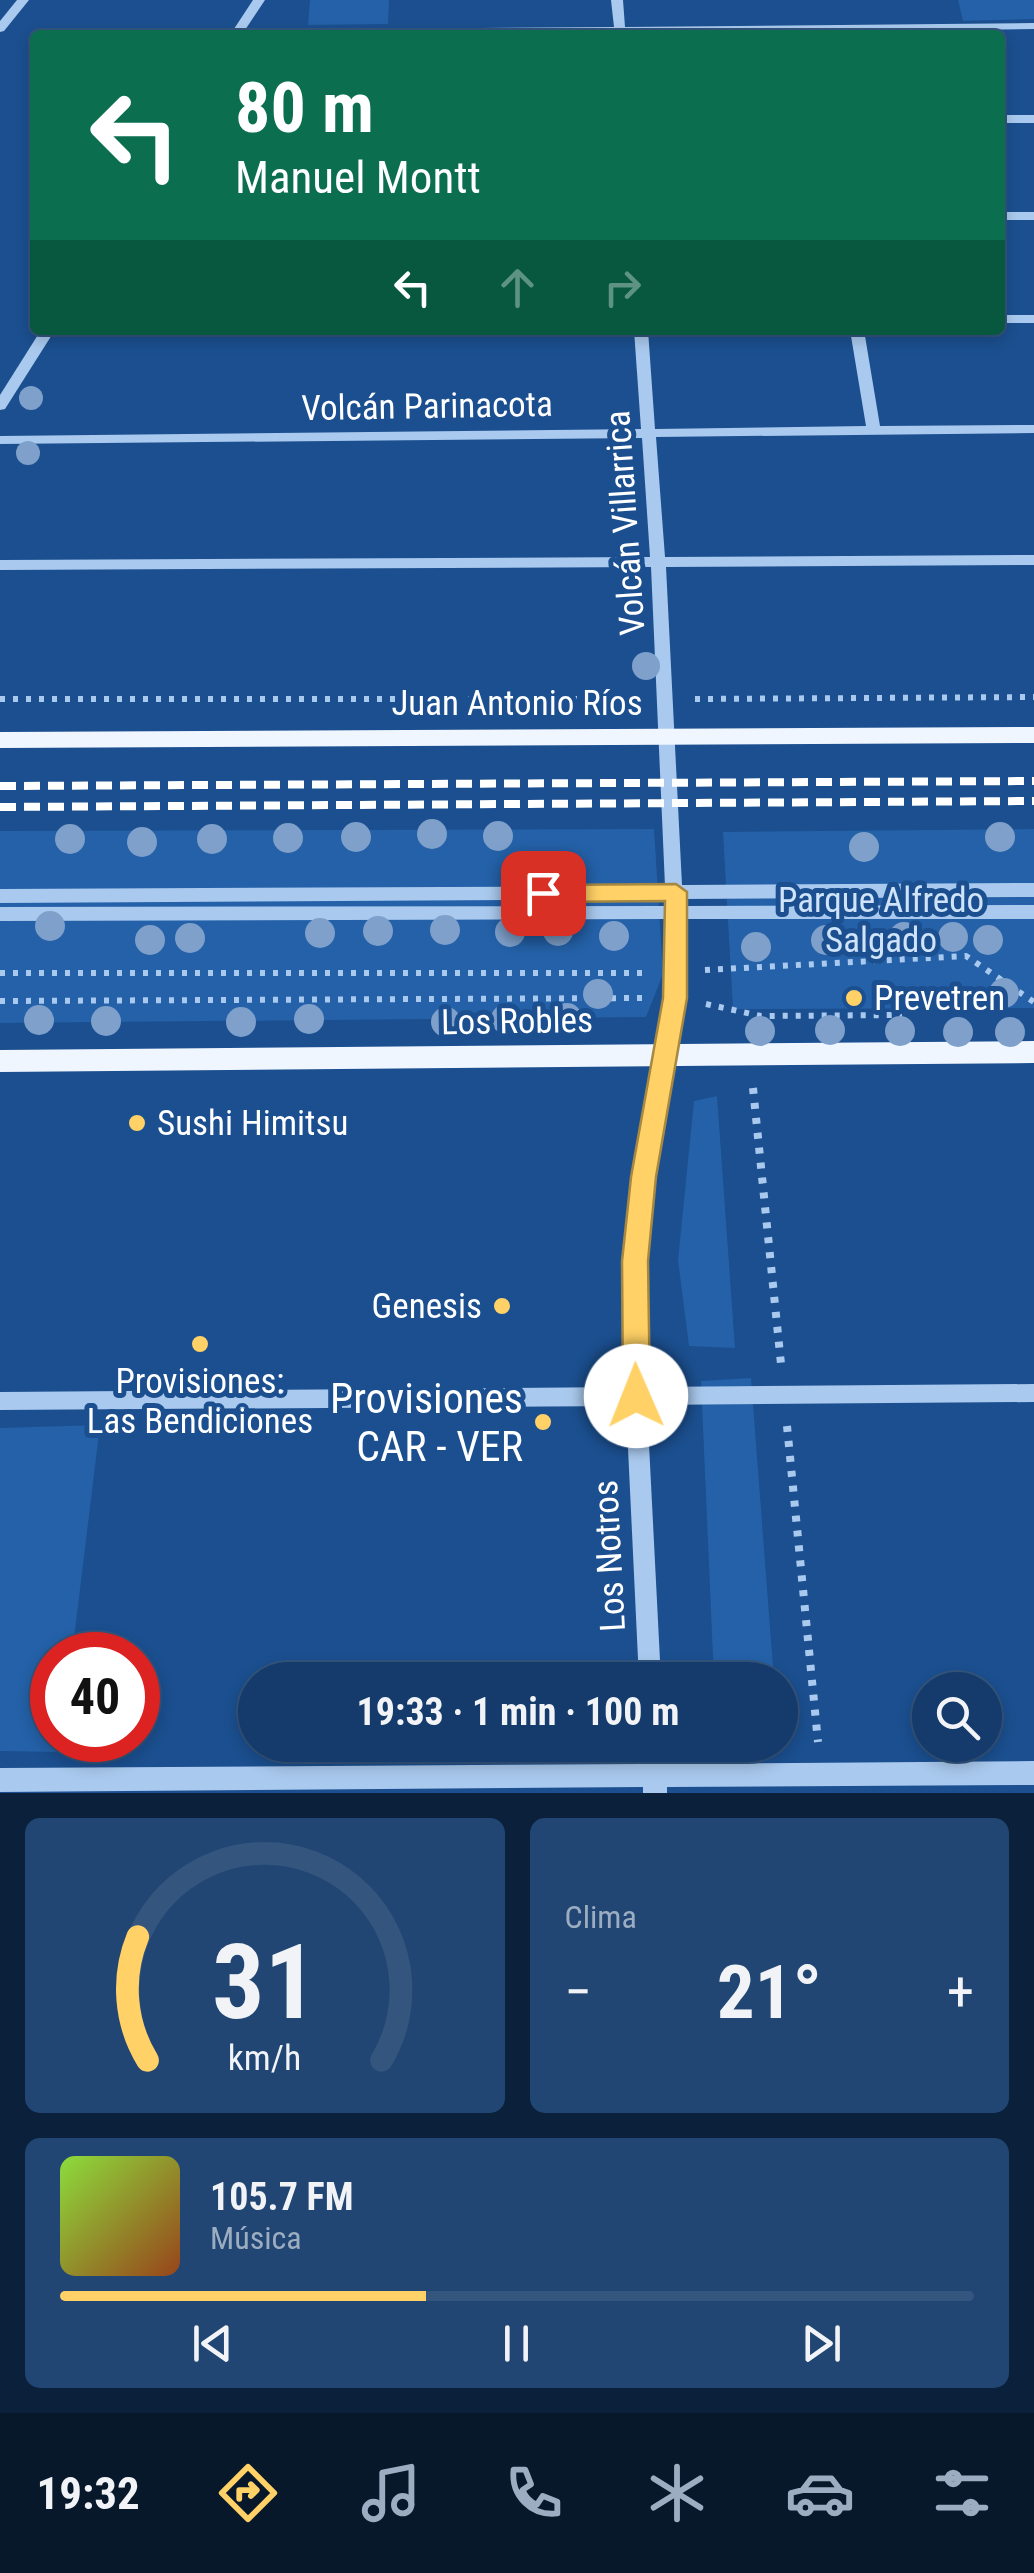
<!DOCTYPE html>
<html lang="es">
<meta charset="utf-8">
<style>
body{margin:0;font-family:"Roboto Condensed",sans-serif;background:#214673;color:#f1f3f6;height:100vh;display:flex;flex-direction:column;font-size:38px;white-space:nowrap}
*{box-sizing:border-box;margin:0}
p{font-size:32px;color:#9dadc1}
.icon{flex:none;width:55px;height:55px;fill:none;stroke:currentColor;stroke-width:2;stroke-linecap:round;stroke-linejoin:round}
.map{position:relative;height:1793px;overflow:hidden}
.side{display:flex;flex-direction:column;gap:25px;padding:25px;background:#0b203b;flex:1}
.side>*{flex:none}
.top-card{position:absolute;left:30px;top:30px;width:975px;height:305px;border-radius:10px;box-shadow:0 5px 15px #0003,0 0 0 2px #33557e;background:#0b6e4f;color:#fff;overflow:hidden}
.controls{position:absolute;left:912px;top:1672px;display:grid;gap:20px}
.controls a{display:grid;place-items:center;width:90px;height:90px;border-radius:50%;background:#143b6b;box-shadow:0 5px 15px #0003,0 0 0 2px #33557e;font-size:50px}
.speed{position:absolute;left:30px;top:1632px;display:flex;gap:20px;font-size:50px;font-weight:700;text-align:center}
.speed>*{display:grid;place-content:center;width:130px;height:130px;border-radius:50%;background:#143b6b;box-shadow:0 5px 15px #0003,0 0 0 2px #33557e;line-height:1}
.speed .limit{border:15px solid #d22;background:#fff;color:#111}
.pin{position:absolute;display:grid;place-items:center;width:85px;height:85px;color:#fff;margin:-42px;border-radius:20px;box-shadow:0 5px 15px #0006}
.me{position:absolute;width:110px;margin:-55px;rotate:359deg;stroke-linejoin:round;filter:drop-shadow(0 0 8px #0008)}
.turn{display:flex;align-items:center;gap:35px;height:210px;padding:0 40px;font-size:45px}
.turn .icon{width:130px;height:130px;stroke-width:2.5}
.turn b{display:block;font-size:70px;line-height:85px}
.lanes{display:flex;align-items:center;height:95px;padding:0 40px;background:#0003;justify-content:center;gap:50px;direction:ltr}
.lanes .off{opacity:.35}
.big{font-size:75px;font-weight:700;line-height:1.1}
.side .card{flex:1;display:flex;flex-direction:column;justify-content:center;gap:15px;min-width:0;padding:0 35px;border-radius:15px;background:#214673}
.side .dial{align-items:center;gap:0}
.dial svg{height:260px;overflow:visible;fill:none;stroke:#33557e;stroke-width:7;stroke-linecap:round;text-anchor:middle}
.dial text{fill:#f1f3f6;stroke:none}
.song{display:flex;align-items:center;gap:30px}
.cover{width:120px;height:120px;border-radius:15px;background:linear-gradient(135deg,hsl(90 70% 55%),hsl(20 70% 35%))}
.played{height:10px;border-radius:5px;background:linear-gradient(90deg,#ffd166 40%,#33557e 40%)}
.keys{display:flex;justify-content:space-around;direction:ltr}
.heat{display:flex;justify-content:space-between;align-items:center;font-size:55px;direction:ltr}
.side .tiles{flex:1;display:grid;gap:25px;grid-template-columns:1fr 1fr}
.card:last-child{grid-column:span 2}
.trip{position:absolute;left:238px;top:1662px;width:560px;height:100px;border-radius:50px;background:#143b6b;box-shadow:0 5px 15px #0003,0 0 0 2px #33557e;font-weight:700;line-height:100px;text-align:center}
.menu{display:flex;height:160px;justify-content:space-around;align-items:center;background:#08182b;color:#9dadc1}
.menu .icon{width:70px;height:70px}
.menu .active{color:#ffd166}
.menu b{font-size:45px;color:#f1f3f6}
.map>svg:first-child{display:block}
.green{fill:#2461a8}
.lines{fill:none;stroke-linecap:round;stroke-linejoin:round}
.path-far1{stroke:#a9c9ee;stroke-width:6;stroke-dasharray:5 8;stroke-linecap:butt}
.path{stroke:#a9c9ee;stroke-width:8;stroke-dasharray:6 9;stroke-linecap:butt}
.minor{fill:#a9c9ee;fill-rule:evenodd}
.major{fill:#f0f6ff;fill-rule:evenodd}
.rail{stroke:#fff;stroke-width:8;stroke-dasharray:16 8;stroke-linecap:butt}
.tree{fill:#7ea0ca}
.route{fill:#ffd166;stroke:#a68842;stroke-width:2.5}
.poi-dot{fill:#ffd166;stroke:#1b4f8f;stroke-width:4}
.labels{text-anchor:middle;stroke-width:10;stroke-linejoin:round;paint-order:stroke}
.street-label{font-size:35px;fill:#fff;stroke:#1b4f8f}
.park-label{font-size:35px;fill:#cfe3fa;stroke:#1b4f8f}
.poi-label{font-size:35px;fill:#fff;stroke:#1b4f8f;text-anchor:start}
.near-poi-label{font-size:42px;fill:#fff;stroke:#1b4f8f;text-anchor:end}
</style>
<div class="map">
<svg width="1034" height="1793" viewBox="0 0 1034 1793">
<rect width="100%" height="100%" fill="#1b4f8f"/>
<!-- green -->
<g class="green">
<path d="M310 0H389L388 24 308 25Z"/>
<path d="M958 0H1034V19L963 21Z"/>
<path d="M654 829 663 974 646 1017 0 1023V831Z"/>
<path d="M1034 829V1008L733 1009 723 832Z"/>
<path d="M717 1096 735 1348 689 1346 678 1260 694 1101Z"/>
<path d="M751 1378 774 1680H714L701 1381Z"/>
<path d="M100 1425 72 1655H52V1740H61L60 1752 0 1751V1428Z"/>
</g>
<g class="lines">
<!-- path-far1 -->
<g class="path-far1">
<path d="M0 699H638"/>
<path d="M695 699 1034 697"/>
<path d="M705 970 966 956 1034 1002"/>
<path d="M0 973H647"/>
<path d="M0 1001 644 998"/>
<path d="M706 1004 761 1016 902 1015"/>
</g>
<!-- path -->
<g class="path">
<path d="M753 1088 781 1364"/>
<path d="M787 1426 818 1742"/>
</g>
<!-- minor -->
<g class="minor">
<path d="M17 0H29L4 31 0 32V21Z"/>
<path d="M253 0H265L245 30 614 27 611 0H623L625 27 1034 23V29L626 35H230Z"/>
<rect x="1000" y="115" width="34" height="8"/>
<rect x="1000" y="212" width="34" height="8"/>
<rect x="1000" y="315" width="34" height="8"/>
<path d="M41 330H55L5 409 0 410V395Z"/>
<path d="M634 330H648L655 429 866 426 850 330H864L880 426 1034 425V433L656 437 665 557 1034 555V565L666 567 682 885 1034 883V897L683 899V906L1034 905V919H684L686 971 676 1055 653 1177 645 1261 646 1387 1034 1384V1402L647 1405 661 1680H639L626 1406 0 1410V1392L626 1387 625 1261 633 1177 658 1055 668 971 666 919 0 921V907L666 906 665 899 0 903V889L665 886 651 567 0 570V560L650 557 642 438 0 444V436L641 429Z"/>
<path d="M641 1745H665V1764L1034 1761V1785L667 1787V1793H643V1787L0 1792V1768L642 1764Z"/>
</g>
<!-- major -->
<g class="major">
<path d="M1034 727V743L0 748V732Z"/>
<path d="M1034 1041V1063L0 1072V1050Z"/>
</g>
<!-- rail -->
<g class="rail">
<path d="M0 786 1034 781"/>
<path d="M0 807 1034 801"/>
</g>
</g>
<!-- trees -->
<g class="tree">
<circle cx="31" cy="398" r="12"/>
<circle cx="28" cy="453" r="12"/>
<circle cx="646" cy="666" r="14"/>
<circle cx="432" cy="834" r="15"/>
<circle cx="498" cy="836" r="15"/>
<circle cx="356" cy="837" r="15"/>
<circle cx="1000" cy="837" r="15"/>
<circle cx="288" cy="838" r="15"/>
<circle cx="70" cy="839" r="15"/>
<circle cx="212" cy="839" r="15"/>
<circle cx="142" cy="842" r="15"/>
<circle cx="864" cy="847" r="15"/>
<circle cx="50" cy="926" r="15"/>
<circle cx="445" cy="930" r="15"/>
<circle cx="378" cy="931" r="15"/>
<circle cx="558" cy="931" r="15"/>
<circle cx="510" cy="932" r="15"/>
<circle cx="320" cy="933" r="15"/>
<circle cx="614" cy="936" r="15"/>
<circle cx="904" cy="937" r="15"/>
<circle cx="953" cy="937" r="15"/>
<circle cx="190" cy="938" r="15"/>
<circle cx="150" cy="940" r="15"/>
<circle cx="826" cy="940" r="15"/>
<circle cx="988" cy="940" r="15"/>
<circle cx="756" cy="947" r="15"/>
<circle cx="1004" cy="993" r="15"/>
<circle cx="598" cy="994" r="15"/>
<circle cx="567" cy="1018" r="15"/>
<circle cx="309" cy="1019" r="15"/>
<circle cx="506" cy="1019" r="15"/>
<circle cx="39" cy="1020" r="15"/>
<circle cx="106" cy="1021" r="15"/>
<circle cx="241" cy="1022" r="15"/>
<circle cx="446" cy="1022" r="15"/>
<circle cx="830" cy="1030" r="15"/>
<circle cx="760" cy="1031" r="15"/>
<circle cx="900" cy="1031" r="15"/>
<circle cx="958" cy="1032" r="15"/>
<circle cx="1010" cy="1032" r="15"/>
</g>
<!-- route -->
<path class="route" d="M676 884 687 892V998L656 1177 648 1261 650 1396 646 1405 636 1408 627 1405 623 1396 622 1261 631 1177 663 998 665 901 543 902 531 893 543 885Z"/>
<!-- markers -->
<g class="poi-dot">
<circle cx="854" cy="998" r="10"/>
<circle cx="137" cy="1123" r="10"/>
<circle cx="502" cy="1306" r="10"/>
<circle cx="200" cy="1344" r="10"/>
<circle cx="543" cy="1422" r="10"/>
</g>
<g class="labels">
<!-- street labels -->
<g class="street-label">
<text transform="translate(427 406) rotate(-1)" y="12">Volcán Parinacota</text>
<text transform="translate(625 523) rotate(-94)" y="12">Volcán Villarrica</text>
<text x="517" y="715">Juan Antonio Ríos</text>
<text transform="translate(517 1021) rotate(-1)" y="12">Los Robles</text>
<text transform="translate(609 1556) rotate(-93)" y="12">Los Notros</text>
</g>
<!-- park labels -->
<g class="park-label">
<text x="881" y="912">Parque Alfredo<tspan x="881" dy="40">Salgado</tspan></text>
</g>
<!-- poi labels -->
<g class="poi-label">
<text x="874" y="1010">Prevetren</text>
<text x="157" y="1135">Sushi Himitsu</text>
<text x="482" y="1318" text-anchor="end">Genesis</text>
<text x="200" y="1393" text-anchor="middle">Provisiones:<tspan x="200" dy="40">Las Bendiciones</tspan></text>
</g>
<!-- near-poi labels -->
<g class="near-poi-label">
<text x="523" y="1413">Provisiones<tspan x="523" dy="48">CAR - VER</tspan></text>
</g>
</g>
</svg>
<div class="controls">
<a><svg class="icon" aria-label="search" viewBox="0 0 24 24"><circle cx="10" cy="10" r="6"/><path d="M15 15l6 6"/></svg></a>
</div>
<div class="speed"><div class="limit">40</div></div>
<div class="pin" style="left:543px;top:893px;background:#d93025"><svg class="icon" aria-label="arrive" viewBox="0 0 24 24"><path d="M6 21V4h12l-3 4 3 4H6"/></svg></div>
<svg class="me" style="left:636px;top:1396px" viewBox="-20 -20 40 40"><circle r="19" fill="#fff"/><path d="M0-13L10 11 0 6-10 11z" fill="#ffd166"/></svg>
<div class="trip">19:33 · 1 min · 100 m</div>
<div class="top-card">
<div class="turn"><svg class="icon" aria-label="left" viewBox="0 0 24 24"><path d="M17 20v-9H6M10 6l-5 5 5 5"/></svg><div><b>80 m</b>Manuel Montt</div></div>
<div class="lanes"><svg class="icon" aria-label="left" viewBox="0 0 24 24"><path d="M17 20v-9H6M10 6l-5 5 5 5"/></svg><svg class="icon off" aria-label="ahead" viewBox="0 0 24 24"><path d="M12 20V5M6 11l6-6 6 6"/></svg><svg class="icon off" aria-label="right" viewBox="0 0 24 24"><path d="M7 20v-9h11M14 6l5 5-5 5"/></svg></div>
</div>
</div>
<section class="side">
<div class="tiles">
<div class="card dial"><svg viewBox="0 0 100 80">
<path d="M14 69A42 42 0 1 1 86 69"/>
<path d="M14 69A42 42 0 0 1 11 31" stroke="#ffd166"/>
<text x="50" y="56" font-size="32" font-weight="700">31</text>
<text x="50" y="72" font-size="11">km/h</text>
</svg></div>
<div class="card"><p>Clima</p>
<div class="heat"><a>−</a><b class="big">21°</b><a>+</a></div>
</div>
<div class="card">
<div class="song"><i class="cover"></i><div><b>105.7 FM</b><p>Música</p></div></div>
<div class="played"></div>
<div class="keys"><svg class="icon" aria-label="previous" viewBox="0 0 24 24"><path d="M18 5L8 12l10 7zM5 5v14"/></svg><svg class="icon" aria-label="pause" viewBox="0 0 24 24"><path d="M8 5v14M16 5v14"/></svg><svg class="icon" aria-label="next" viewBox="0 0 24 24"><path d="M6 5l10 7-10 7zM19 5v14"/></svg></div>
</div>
</div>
</section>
<nav class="menu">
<b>19:32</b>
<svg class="icon active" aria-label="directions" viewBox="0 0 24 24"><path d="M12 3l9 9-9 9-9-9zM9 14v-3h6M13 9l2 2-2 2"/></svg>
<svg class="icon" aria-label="music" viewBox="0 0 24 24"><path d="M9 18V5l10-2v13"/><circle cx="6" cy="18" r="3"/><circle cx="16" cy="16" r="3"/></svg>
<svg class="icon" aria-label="phone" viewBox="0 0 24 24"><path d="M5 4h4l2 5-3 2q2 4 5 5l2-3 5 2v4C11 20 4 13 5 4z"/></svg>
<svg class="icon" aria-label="climate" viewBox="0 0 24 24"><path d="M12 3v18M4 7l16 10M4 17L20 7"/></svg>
<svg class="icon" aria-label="car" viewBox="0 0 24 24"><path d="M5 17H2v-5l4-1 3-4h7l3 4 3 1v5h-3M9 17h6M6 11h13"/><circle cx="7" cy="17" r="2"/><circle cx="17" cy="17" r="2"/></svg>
<svg class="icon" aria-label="filters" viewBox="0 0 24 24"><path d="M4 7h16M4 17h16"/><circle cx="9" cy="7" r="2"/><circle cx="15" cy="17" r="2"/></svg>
</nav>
